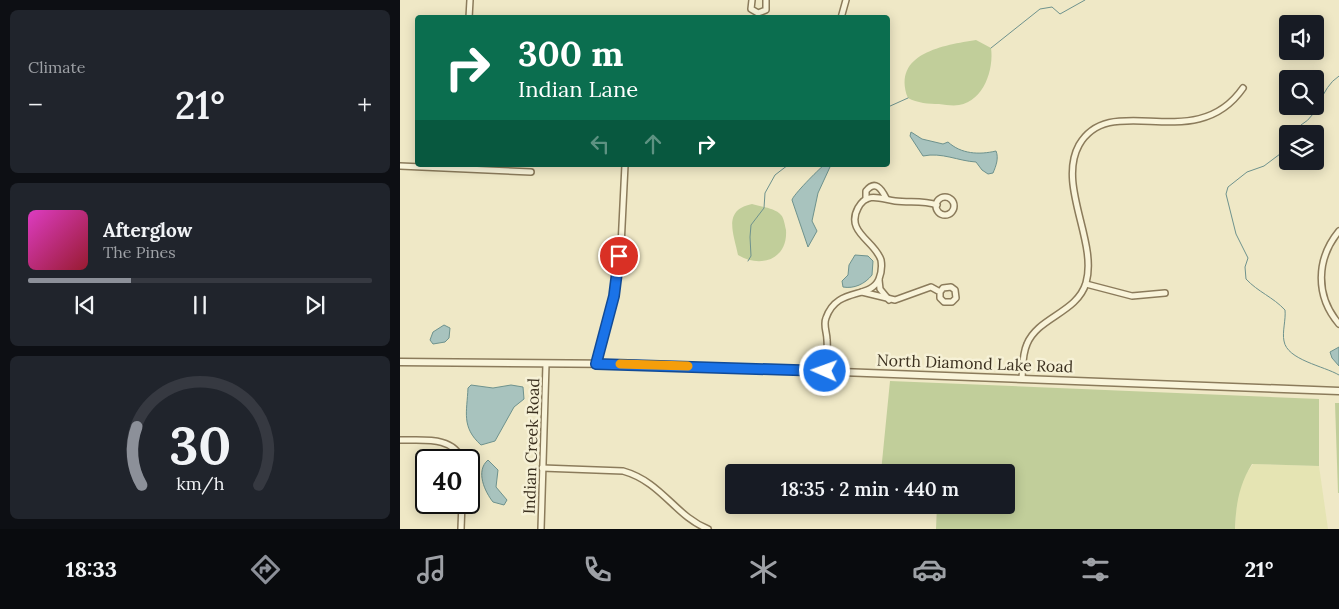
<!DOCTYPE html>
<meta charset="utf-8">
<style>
body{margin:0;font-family:Lora,serif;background:#20242c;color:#f1f3f6;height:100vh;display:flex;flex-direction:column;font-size:19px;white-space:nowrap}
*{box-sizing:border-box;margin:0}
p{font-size:16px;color:#9ea1a6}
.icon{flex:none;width:28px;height:28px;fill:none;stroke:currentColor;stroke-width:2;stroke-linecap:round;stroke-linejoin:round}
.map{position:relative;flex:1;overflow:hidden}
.drawer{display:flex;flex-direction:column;gap:10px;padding:10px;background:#0d0f14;width:400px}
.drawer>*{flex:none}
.hud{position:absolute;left:15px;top:15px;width:475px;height:152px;border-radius:5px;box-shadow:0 2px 12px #0003;background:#0b6e4f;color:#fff;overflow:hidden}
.buttons{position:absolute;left:879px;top:15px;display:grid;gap:10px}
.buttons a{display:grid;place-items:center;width:45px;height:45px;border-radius:5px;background:#171b24;box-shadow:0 2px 12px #0003;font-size:25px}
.speed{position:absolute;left:15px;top:449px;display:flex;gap:10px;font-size:25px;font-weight:700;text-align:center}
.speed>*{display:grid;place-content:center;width:65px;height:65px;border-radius:50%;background:#171b24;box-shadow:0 2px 12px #0003;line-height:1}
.speed .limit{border:2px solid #111;border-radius:8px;background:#fff;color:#111}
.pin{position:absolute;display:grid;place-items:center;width:42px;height:42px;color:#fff;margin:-21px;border:2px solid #fff;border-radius:50%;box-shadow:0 1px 5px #0007}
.me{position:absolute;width:55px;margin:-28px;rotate:272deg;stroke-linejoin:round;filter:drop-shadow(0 0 4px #0008)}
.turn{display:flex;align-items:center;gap:18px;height:105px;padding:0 20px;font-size:22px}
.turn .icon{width:65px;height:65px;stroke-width:2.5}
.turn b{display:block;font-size:35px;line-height:42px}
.lanes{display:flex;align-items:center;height:48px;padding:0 20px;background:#0003;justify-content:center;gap:25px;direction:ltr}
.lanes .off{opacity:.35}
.big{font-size:38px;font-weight:600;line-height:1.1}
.drawer .widget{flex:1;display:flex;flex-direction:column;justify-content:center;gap:8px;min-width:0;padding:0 18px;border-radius:8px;background:#20242c}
.drawer .dial{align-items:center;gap:0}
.dial svg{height:130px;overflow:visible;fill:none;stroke:#363941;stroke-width:7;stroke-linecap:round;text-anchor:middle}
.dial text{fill:#f1f3f6;stroke:none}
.song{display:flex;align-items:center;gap:15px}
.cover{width:60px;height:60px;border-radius:8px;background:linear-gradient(135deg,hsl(310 70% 55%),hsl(350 70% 35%))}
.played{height:5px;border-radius:2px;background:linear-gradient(90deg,#8c9099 30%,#363941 30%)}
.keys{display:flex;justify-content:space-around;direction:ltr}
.heat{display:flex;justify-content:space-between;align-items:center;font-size:28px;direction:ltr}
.trip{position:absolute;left:325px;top:464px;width:290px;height:50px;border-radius:5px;background:#171b24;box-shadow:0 2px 12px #0003;font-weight:600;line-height:50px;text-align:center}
.dock{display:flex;height:80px;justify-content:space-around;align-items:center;background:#090b0e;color:#9ea1a6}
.dock .icon{width:35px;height:35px}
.dock .active{color:#8c9099}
.dock b{font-size:22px;color:#f1f3f6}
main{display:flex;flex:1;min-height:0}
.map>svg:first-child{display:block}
.farmland{fill:#e5e4b3}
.green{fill:#c1ce9a}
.water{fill:#a8c3be;stroke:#6e928d}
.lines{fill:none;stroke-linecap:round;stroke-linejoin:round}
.stream{stroke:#6e928d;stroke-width:1}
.minor-casing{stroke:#8b7b5b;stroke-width:8}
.tertiary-casing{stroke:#8b7b5b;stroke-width:9}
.minor{stroke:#f9f4da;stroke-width:5}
.tertiary{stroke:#f9f4da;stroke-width:6}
.route-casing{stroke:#114b97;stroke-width:12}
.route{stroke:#1a73e8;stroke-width:9}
.slow{stroke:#f59e0b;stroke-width:9}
.labels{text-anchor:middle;stroke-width:5;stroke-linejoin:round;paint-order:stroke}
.street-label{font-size:16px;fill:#3b301f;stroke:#f6f1d6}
</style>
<main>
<section class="drawer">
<div class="widget"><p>Climate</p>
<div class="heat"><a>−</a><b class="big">21°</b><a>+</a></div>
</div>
<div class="widget">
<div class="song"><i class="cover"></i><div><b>Afterglow</b><p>The Pines</p></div></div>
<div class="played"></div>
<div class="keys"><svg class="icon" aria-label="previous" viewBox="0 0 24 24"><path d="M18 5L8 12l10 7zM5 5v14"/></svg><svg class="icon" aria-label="pause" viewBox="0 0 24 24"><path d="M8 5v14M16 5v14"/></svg><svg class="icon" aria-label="next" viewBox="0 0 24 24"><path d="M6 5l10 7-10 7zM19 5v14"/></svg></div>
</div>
<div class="widget dial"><svg viewBox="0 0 100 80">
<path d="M14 69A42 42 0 1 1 86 69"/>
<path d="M14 69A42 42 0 0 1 11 33" stroke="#8c9099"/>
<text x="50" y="56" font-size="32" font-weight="700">30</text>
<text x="50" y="72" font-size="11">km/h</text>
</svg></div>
</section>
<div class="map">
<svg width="939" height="529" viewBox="0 0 939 529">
<rect width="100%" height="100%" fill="#efe8c6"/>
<!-- farmland -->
<path class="farmland" d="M853 464 919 466 928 529H835L837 498 844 477Z"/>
<!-- green -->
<g class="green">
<path d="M576 40 591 48C594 69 584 101 559 105 553 106 546 105 539 104 529 104 517 103 508 98 491 53 545 45 576 40Z"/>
<path d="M352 204C361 207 375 208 381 215 384 218 385 226 386 230 388 259 361 269 338 255 334 234 322 210 352 204Z"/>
<path d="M490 381 919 399V466L852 464C839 485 836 504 835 529H536L537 505H606V472H481Z"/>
<path d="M935 403H939V493H938Z"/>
</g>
<!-- water -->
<g class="water">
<path d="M511 132 522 139 543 144 548 142C561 154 579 155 596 151 599 158 596 166 593 173L588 174 582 170 576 162C558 161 542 152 523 156L510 136Z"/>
<path d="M424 165 430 167 418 193 412 221 417 231 408 247 392 200C393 195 418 170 424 165Z"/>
<path d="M455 255 468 256 473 261 472 275C465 284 454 289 443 287L442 281 448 275 449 265Z"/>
<path d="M44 325 50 328 49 338 45 342 33 344 30 340 33 332Z"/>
<path d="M939 347V366L932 358 930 352Z"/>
<path d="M71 385 93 388 111 385 123 387 124 399 114 407 95 441 81 445C61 427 67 412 68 388Z"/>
<path d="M88 460 98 470 96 487 107 500 104 505 93 502C85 492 75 471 88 460Z"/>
</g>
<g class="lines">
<!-- stream -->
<g class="stream">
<path d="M591 48 640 9 652 7 660 14 685 0"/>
<path d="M488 107 508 98"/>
<path d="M902 134 901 125C921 114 919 89 939 76"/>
<path d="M888 148 864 166 847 172 828 187 826 194 836 234 848 258 845 267 846 279C858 292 873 297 885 310 886 320 882 332 884 341 887 360 924 366 939 375"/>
<path d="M348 261 351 256 350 237 351 225 364 208 365 193 375 175 388 165"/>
</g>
<!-- minor casing -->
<g class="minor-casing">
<g id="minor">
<path d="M352 0 351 9 358 13 366 10V0"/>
<path d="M69 18 70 0"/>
<path d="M441 18 446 0"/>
<path d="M0 166 131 172"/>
<circle cx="545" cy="206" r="9"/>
<path d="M466 199V191C475 180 481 188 486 198"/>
<path d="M939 231C916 259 915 296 939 324"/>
<path d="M479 280 480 289 489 300"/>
<path d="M686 284 732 296 765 293"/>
<path d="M462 292 495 300 531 287 540 292V298L544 302H552L556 298 555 290 551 287 543 288 540 292"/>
<path d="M195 364 213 296 221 246 225 165"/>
<path d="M425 371C426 361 428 350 427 340 427 332 423 325 426 318 437 286 470 300 479 279 481 274 482 266 481 260 475 241 445 232 458 208 467 191 481 199 495 201 509 203 523 200 537 205"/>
<path d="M622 378C623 367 622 355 627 344 638 317 677 313 686 283 698 242 657 185 679 145 711 89 795 157 843 88"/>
<path d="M0 440C21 441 53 435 62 460"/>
<path d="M142 468 223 471C262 482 275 516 308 529"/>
<path d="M61 529 62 502"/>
<path d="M141 529 146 364"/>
</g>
</g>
<!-- tertiary casing -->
<g class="tertiary-casing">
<path id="tertiary" d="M0 362 229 364 939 391"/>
</g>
<!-- minor -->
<use href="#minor" class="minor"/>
<!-- tertiary -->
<use href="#tertiary" class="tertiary"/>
</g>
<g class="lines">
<!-- route casing -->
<g class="route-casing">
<path id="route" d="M219 256 214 296 196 364 425 371"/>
</g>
<!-- route -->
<use href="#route" class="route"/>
<!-- slow -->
<path class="slow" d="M220 364 288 366"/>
</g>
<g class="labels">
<!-- street labels -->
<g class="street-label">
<text transform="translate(575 363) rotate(2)" y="6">North Diamond Lake Road</text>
<text transform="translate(131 446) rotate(-88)" y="6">Indian Creek Road</text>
</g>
</g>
</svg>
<div class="buttons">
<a><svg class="icon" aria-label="sound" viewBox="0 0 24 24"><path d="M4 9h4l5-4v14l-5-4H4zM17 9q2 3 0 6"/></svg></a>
<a><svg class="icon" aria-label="search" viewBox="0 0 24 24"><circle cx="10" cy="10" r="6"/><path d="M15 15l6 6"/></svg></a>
<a><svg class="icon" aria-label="layers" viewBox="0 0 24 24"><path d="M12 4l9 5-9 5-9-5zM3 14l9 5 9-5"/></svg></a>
</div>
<div class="speed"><div class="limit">40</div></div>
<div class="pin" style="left:219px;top:256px;background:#d93025"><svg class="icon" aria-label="arrive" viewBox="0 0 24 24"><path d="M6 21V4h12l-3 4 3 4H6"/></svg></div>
<svg class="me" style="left:425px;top:371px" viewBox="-20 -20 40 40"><circle r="17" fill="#1a73e8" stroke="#fff" stroke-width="3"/><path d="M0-11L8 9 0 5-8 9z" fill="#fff"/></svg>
<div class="trip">18:35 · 2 min · 440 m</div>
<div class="hud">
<div class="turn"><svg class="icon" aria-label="right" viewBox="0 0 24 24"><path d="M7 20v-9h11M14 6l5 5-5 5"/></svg><div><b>300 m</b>Indian Lane</div></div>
<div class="lanes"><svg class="icon off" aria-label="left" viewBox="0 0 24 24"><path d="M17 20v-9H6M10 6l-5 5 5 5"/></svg><svg class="icon off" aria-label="ahead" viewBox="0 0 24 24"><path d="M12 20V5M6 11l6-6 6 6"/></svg><svg class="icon" aria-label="right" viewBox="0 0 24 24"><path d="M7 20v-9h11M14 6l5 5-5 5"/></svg></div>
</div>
</div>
</main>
<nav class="dock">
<b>18:33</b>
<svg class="icon active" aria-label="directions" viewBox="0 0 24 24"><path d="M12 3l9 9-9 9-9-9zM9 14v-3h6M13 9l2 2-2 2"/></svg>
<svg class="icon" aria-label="music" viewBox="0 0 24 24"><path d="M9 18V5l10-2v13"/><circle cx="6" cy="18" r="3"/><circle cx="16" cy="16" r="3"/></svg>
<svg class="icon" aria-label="phone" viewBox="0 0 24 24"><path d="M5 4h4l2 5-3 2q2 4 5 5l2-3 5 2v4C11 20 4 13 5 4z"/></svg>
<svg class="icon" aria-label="climate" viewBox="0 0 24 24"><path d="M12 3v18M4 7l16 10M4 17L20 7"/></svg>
<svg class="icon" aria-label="car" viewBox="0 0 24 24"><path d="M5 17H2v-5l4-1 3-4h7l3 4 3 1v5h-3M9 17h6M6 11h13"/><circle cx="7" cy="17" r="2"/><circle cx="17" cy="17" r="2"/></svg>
<svg class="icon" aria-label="filters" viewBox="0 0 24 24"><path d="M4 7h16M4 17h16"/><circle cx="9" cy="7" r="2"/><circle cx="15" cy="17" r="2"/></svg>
<b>21°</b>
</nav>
